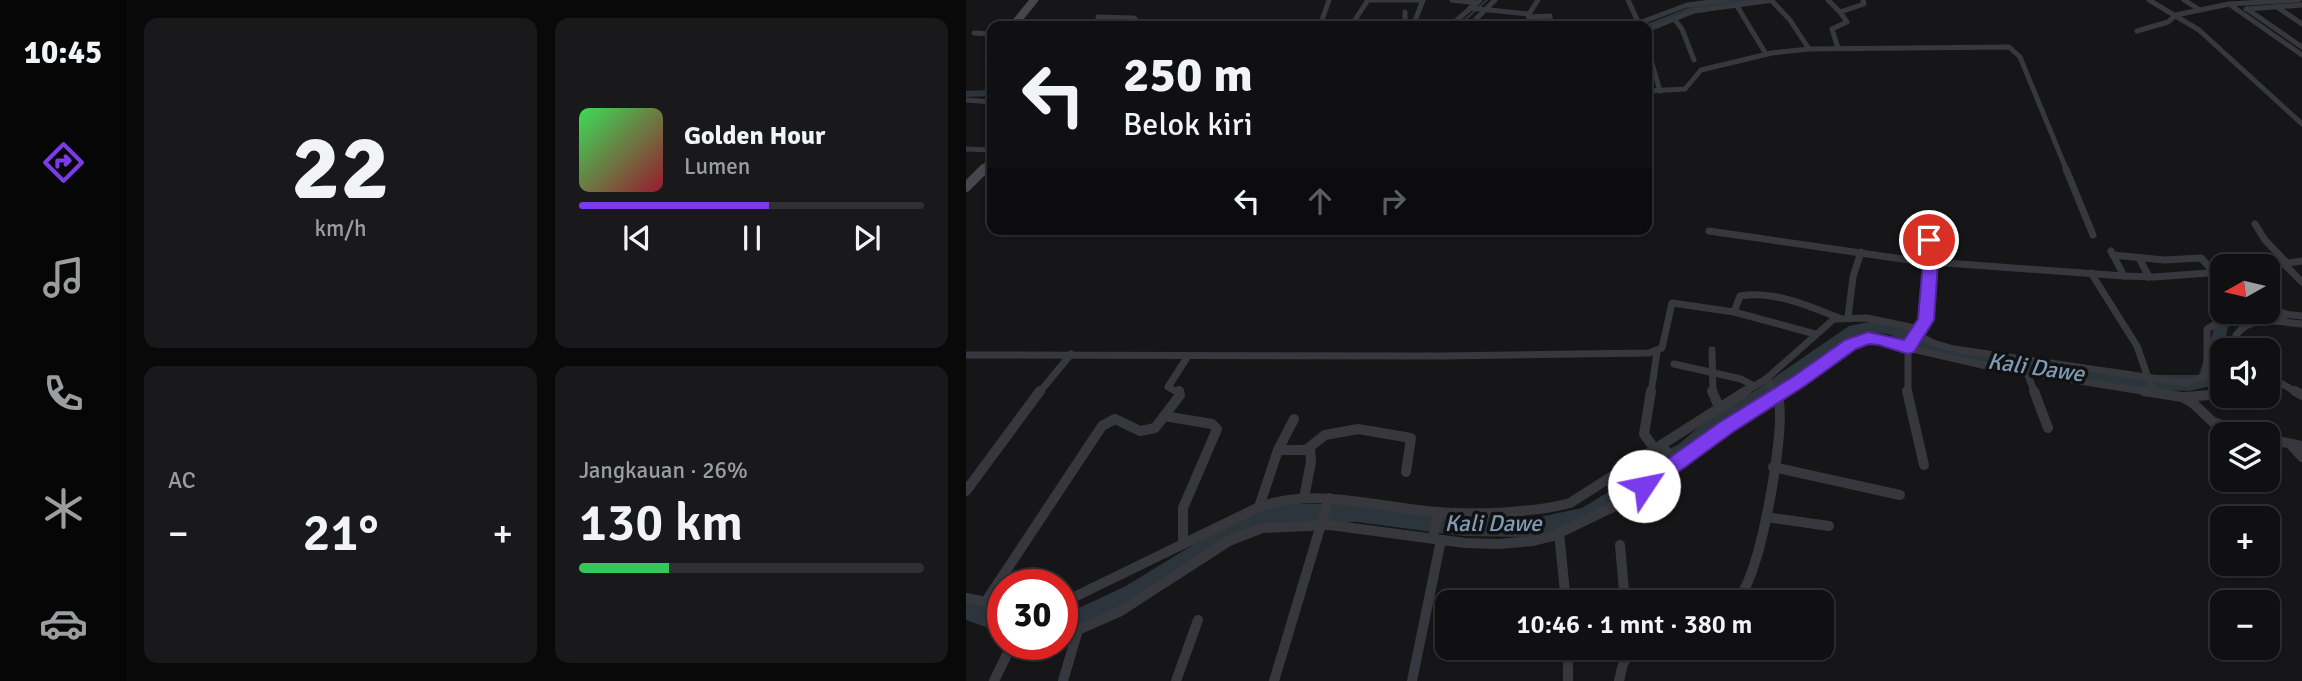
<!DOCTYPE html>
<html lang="id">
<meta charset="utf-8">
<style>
body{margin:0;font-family:Signika,sans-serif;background:#19191b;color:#f1f3f6;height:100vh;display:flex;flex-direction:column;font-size:26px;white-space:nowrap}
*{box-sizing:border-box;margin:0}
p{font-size:23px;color:#9c9d9f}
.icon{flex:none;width:38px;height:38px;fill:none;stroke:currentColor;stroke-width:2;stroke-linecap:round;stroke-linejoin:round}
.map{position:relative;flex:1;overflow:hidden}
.sheet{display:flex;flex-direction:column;gap:18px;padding:18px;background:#09090a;width:840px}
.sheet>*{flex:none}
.top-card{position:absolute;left:21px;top:21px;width:665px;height:214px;border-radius:14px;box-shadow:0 2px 5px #0004,0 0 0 2px #303032;background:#101012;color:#f1f3f6;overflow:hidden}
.needle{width:46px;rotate:262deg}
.controls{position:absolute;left:1244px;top:254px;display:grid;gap:14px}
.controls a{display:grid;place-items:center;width:70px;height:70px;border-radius:14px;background:#101012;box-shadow:0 2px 5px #0004,0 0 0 2px #303032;font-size:35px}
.speed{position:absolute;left:21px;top:569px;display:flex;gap:14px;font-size:35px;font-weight:700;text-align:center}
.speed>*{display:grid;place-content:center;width:91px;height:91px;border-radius:50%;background:#101012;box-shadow:0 2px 5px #0004,0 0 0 2px #303032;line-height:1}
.speed .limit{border:10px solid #d22;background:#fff;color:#111}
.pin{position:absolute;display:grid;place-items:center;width:60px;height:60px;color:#fff;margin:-30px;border:4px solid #fff;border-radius:50%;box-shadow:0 2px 7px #0007}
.me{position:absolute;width:77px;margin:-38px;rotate:56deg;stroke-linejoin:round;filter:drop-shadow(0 0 5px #0008)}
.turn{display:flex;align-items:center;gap:24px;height:147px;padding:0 21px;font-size:32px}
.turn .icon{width:91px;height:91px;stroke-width:2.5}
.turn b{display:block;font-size:49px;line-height:60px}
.lanes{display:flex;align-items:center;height:66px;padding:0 21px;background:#0003;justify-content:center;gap:35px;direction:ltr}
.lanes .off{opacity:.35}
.big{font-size:52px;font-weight:600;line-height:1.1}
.sheet .tile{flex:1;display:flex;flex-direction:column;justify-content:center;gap:10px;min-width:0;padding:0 24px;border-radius:14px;background:#19191b}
.sheet .dial{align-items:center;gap:0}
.dial b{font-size:91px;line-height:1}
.song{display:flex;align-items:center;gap:21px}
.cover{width:84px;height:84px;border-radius:10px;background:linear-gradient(135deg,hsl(130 70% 55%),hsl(350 70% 35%))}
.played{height:7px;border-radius:4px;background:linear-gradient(90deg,#7c3aed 55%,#303032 55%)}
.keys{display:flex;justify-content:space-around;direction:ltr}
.heat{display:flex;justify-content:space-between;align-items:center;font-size:38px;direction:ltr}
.charge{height:10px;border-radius:5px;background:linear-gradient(90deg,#34c759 26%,#303032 0)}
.sheet .tiles{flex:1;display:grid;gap:18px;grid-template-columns:repeat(2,1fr)}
.trip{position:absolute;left:469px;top:590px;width:399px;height:70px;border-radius:14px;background:#101012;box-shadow:0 2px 5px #0004,0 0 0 2px #303032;font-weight:600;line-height:70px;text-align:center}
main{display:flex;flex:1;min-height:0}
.tabs{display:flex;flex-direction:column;width:126px;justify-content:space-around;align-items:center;background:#060607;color:#9c9d9f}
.tabs .icon{width:49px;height:49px}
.tabs .active{color:#7c3aed}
.tabs b{font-size:32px;color:#f1f3f6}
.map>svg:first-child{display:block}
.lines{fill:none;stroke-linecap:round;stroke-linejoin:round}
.stream{stroke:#2c353c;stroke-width:2}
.river{fill:#2c353c;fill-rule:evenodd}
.street-far2{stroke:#37383d;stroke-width:5}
.street-far1{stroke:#37383d;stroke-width:7}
.street{stroke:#37383d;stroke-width:10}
.secondary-far1{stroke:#45474d;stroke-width:8}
.secondary{stroke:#45474d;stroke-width:10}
.route{fill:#7c3aed;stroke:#51269a;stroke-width:2}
.labels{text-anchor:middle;stroke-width:7;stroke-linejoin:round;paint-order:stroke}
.water-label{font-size:23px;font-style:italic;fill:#7f9bb3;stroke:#111113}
</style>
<main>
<nav class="tabs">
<b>10:45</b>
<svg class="icon active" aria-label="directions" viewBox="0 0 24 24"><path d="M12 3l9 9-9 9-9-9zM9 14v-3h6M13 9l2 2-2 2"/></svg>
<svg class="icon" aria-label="music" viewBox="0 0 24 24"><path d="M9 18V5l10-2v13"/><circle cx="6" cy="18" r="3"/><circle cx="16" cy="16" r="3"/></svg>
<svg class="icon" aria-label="phone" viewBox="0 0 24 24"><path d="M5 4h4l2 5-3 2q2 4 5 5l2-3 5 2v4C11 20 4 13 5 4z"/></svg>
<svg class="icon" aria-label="climate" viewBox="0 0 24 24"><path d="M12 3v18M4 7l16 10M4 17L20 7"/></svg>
<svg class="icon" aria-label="car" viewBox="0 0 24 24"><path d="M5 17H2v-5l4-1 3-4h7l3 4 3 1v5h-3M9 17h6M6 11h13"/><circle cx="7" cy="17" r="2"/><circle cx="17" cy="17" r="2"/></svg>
</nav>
<section class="sheet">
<div class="tiles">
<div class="tile dial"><b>22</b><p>km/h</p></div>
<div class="tile">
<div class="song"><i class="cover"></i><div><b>Golden Hour</b><p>Lumen</p></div></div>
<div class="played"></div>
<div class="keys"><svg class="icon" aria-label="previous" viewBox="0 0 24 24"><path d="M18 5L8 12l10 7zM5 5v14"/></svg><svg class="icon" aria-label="pause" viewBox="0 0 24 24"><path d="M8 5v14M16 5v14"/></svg><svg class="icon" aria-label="next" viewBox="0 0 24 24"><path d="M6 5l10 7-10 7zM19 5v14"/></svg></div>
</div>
<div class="tile"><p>AC</p>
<div class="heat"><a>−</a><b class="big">21°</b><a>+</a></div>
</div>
<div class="tile"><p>Jangkauan · 26%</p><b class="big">130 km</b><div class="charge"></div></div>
</div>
</section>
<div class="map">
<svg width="1336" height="681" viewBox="0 0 1336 681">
<rect width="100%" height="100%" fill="#161618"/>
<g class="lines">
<!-- stream -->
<path class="stream" d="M492 26 521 0"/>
<!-- river -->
<g class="river">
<path d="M758 0H794L789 3 739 8 685 28 676 26 734 3Z"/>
<path d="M26 90V96L0 97V91Z"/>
<path d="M1302 309H1318L1326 315 1318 321 1290 320 1262 327 1253 367 1245 386 1223 391 1178 389 1023 368 983 359 922 334 907 333 887 337 802 400 763 421 725 454 684 478 658 503 620 525 564 537 497 536 391 522H316L291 529 174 600 138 619 96 636V616L160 586 251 530 280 515 316 504H391L497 518 564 519 616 508 644 491 672 466 713 444 751 411 790 390 883 326 907 321 924 322 991 349 1023 356 1178 375H1233L1251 319 1277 312H1302Z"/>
<path d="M0 600 37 613V633L0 620Z"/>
</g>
<!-- street-far2 -->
<g class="street-far2">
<path d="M403 0H454"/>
<path d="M486 0 511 3"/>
<path d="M662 0 674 26"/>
<path d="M805 0 824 20 843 49"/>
<path d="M862 0 874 12"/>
<path d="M1183 0 1233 30 1336 124"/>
<path d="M1218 0 1234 10"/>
<path d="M1333 0 1263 4 1336 55"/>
<path d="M771 6 800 54"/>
<path d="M1311 7 1336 24"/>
<path d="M504 8 563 14"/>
<path d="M1280 9 1336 5"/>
<path d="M1281 9 1336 47"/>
<path d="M132 17 168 18 170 20 167 26"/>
<path d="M563 17 584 16 585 26"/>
<path d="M709 20 716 29 728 60"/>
<path d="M354 26 363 0"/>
<path d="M385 26 402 0"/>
<path d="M435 26 439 21V12"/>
<path d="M447 26 457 0"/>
<path d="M484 26 514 0"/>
<path d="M503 26 529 0"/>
<path d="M562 26 563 14 572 0"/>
<path d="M651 26 673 23 721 5 761 0"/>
<path d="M681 30 728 11 807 0"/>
<path d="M1171 31 1202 22 1210 15 1263 4"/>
<path d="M8 33 26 34"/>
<path d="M681 46 694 91"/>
<path d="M872 48 866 29 881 22 874 12 898 4 897 0"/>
<path d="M681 91 719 89 735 70 806 53 843 49 1043 47 1054 57 1101 171"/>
<path d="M0 100 26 102"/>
<path d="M0 149 26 150"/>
</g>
<!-- street-far1 -->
<g class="street-far1">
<path d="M1100 169 1127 235"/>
<path d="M961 218 964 262"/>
<path d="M1289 224 1299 240 1322 264"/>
<path d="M743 231 964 263"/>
<path d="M1145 251 1158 276"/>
<path d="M1147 255 1198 260 1235 258 1249 273"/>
<path d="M1173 258 1183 277"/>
<path d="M1319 265 1336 282"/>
<path d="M1302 266 1336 261"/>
<path d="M1125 273 1171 346 1187 392"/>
<path d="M768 312 849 334"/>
<path d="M1299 312 1336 316"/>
<path d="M882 317 887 277 895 252"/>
<path d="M954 329 942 348 1025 367 1189 393"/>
<path d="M951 334 967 343 988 349 1221 383 1241 375V329L1270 312"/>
<path d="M746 350 747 393"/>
<path d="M1273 350 1270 335C1286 314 1313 322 1336 324"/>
<path d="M0 355 475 356 683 353 696 348 706 303 768 312 774 296C806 290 844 306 873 318"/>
<path d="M708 364 775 379 788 386"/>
<path d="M1061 373 1069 393"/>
<path d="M1302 376 1332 393"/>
<path d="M800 379 811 393"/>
<path d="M73 393 105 354"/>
<path d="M213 393 202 387 222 356"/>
<path d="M685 393 691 352"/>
<path d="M777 393 800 379 868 319 901 318 954 329 960 319 966 262 1158 276 1188 277 1256 272"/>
<path d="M814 393 893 341 914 340 942 348V393"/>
</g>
<!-- street -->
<g class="street">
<path d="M685 391 678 434 688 448"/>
<path d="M746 391 753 407"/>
<path d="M941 391 958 465"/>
<path d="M1068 391 1082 428"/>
<path d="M1178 391 1216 397 1227 403 1247 422 1284 434"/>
<path d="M1329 391 1336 395"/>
<path d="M1218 397 1256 394"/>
<path d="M198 416 246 424 251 429 217 508V544"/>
<path d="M1302 439 1336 446"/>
<path d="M695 445 711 464"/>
<path d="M1326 446 1336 457"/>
<path d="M312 450 328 419"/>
<path d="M807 467 934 495"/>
<path d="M0 491 74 391"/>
<path d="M338 498 345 462 344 448"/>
<path d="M293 507 312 450H340L359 435 392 429 445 438 440 472"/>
<path d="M800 517 863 526"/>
<path d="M593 533 600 602"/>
<path d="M467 538 472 512"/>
<path d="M654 545 659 602"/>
<path d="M0 598 37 605"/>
<path d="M20 601 136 426 149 419 174 431 189 428 214 395 213 391"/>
<path d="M772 602C779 589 785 576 789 562 799 534 823 414 810 391"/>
<path d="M96 603 293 507C350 487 411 507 470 512 508 515 567 513 604 503L780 391"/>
<path d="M96 637 153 612 263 541 296 528 364 525 499 543 533 544 567 541 587 536 645 508 816 391"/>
<path d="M602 648V681"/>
<path d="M28 681 46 644"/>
<path d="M97 681 111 633"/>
<path d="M210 681 232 620"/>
<path d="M308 681 363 498"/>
<path d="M446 681 475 540"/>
<path d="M653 681 657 664 664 654 711 653 729 648"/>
</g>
<!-- secondary-far1 -->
<g class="secondary-far1">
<path d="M47 26 68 0"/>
<path d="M26 51 23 57 26 59"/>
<path d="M16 171 26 161"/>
</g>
<!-- secondary -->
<path class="secondary" d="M0 187 18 169"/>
</g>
<!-- route -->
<path class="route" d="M963 235 970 240 972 262 968 320 948 352 942 354 913 345 903 344 890 349 840 385 767 432 685 492 678 495 672 492 669 486 672 480 754 422 828 376 879 340 902 332 938 340 952 319 957 262 956 240Z"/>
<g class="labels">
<!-- water labels -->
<g class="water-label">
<text transform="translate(1070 367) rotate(8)" y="8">Kali Dawe</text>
<text x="527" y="531">Kali Dawe</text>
</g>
</g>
</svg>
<div class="controls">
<a><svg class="needle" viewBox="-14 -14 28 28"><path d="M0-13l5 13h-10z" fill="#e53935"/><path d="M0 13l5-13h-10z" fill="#9c9d9f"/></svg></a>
<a><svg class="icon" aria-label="sound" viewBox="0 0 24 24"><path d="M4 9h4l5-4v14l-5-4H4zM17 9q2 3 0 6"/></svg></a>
<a><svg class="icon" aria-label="layers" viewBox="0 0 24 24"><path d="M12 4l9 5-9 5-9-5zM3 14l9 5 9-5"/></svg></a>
<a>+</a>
<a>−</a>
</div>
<div class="speed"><div class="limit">30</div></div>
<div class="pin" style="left:963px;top:240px;background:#d93025"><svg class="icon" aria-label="arrive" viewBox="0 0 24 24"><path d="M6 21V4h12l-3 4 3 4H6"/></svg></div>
<svg class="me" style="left:678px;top:486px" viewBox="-20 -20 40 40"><circle r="19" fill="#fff"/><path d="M0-13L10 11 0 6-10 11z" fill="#7c3aed"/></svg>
<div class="trip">10:46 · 1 mnt · 380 m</div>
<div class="top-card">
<div class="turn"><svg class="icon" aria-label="left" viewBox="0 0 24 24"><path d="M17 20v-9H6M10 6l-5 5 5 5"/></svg><div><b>250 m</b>Belok kiri</div></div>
<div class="lanes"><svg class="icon" aria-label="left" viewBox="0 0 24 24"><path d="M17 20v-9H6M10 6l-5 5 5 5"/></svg><svg class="icon off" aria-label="ahead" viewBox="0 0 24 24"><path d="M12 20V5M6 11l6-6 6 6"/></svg><svg class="icon off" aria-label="right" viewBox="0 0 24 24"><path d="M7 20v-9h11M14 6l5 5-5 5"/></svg></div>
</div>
</div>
</main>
